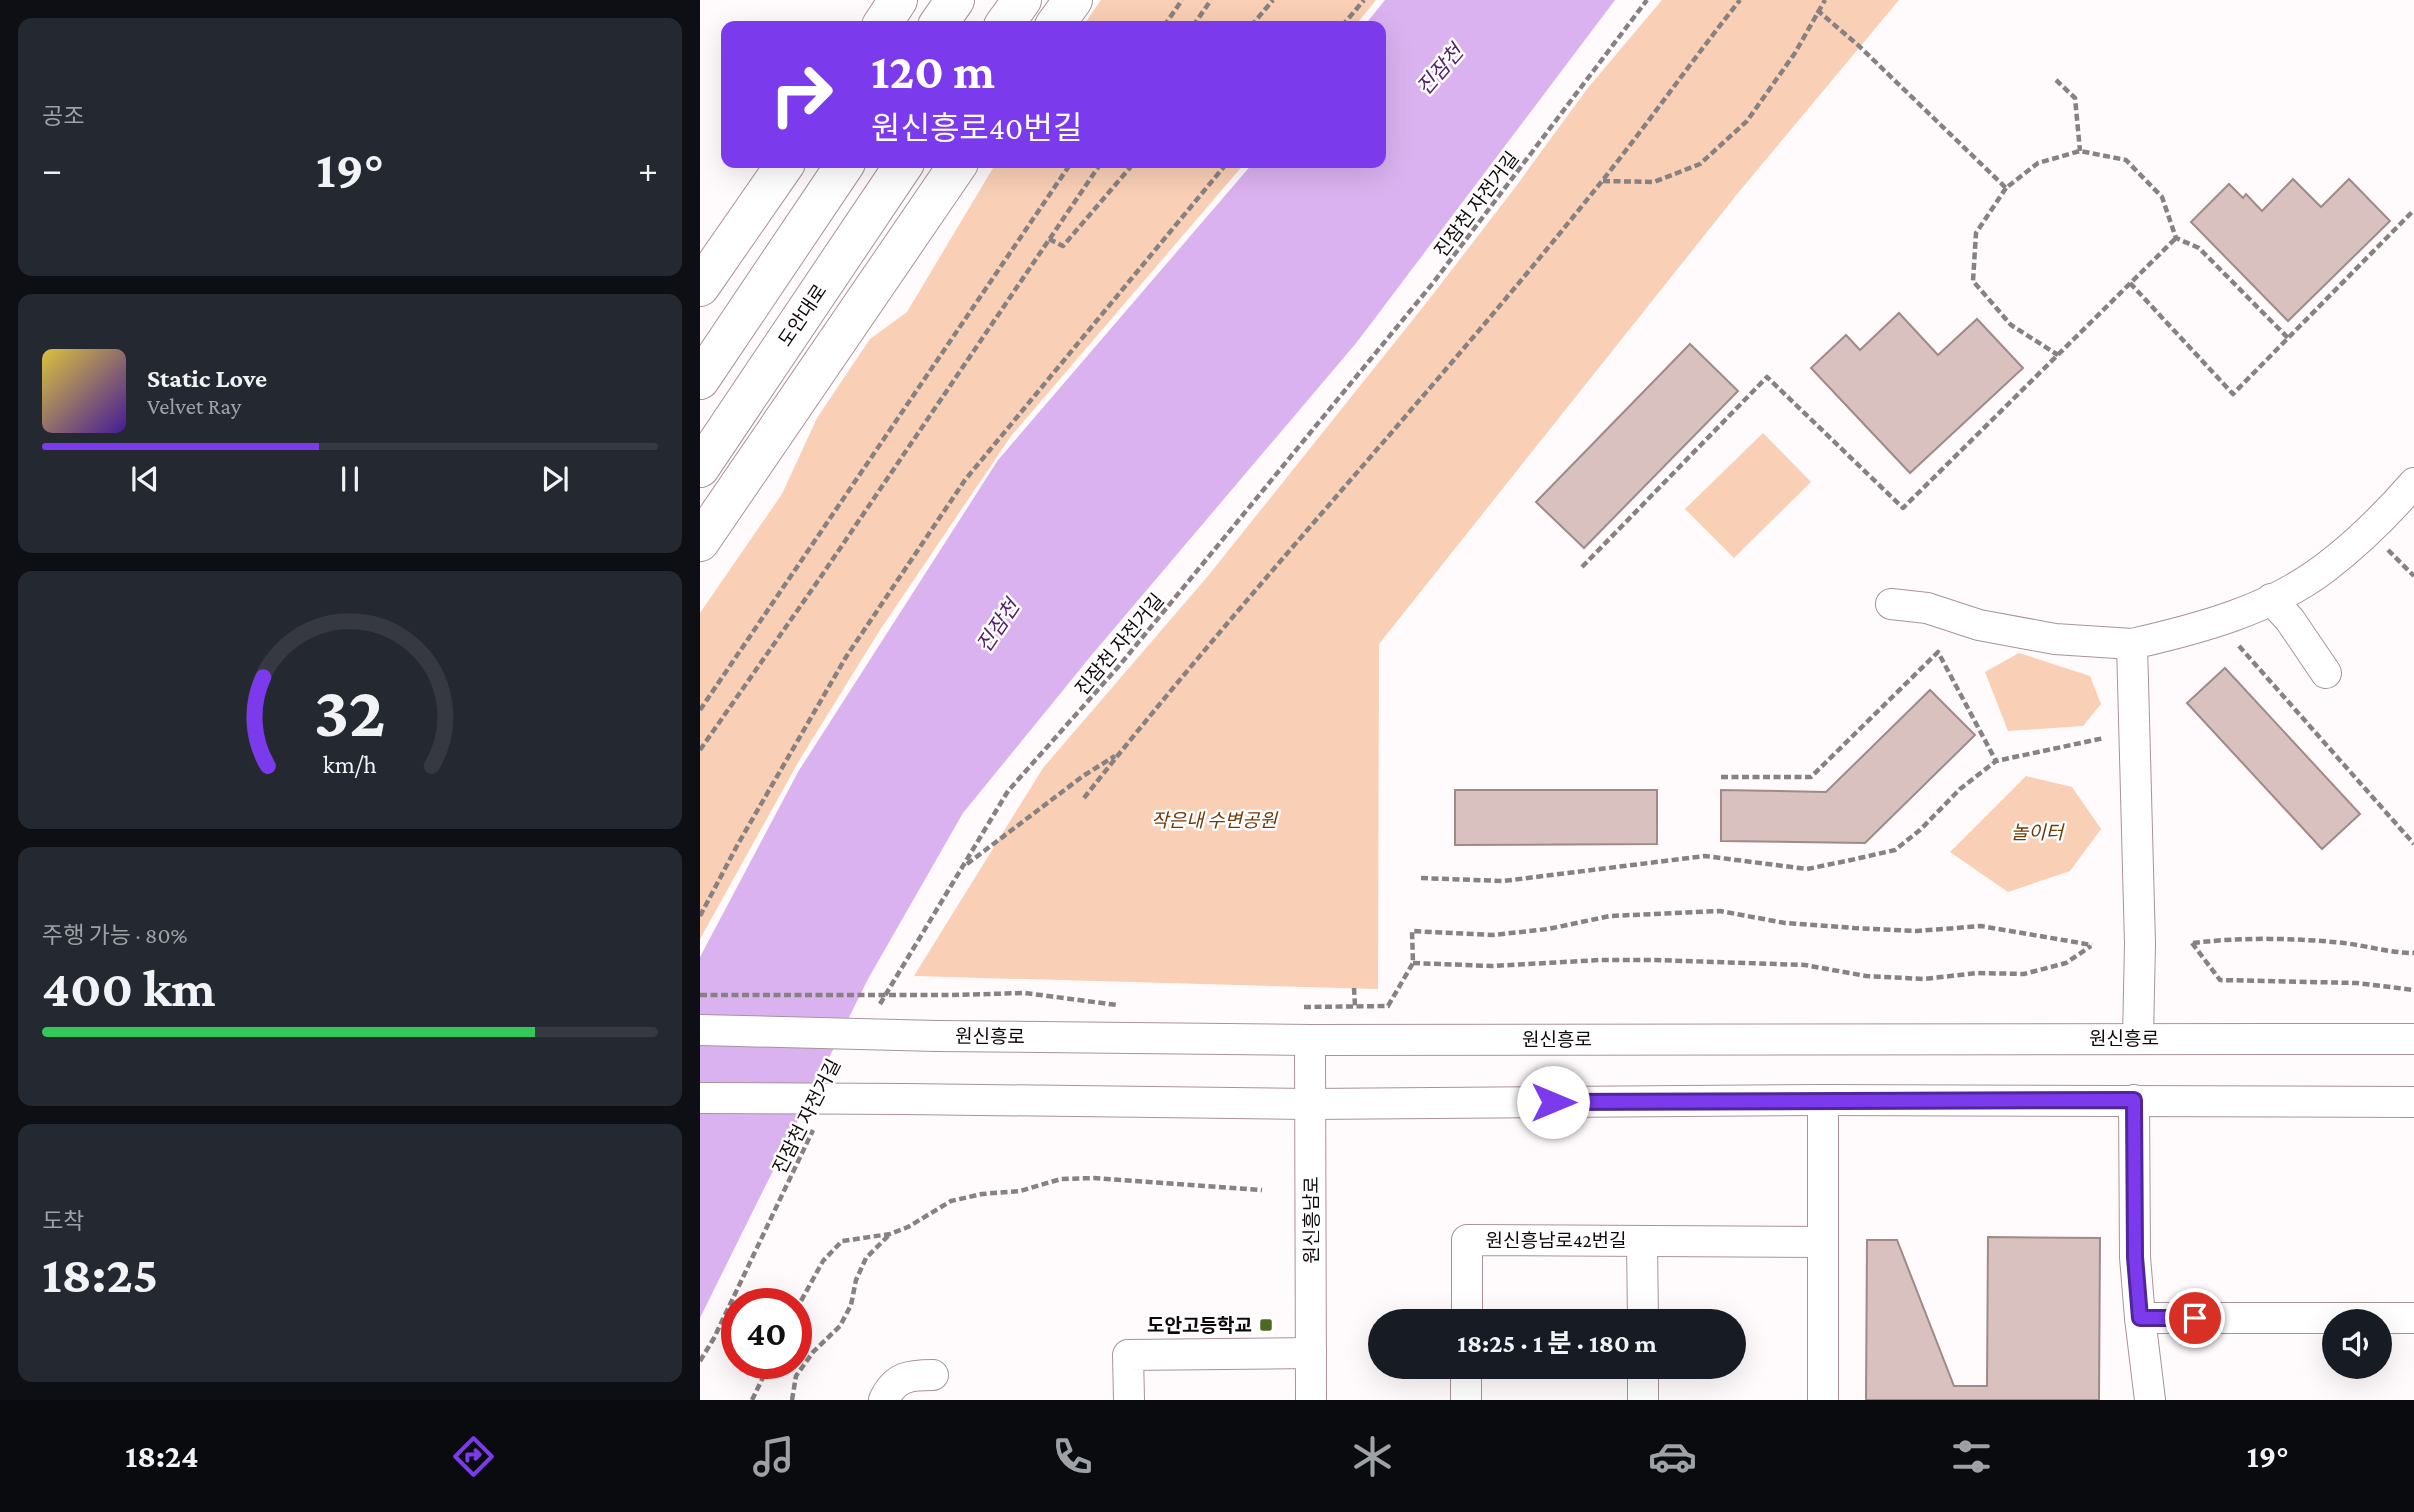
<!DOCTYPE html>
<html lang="ko">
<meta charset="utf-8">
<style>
body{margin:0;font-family:"Crimson Pro","Noto Sans KR",serif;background:#242831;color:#f1f3f6;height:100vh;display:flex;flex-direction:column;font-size:26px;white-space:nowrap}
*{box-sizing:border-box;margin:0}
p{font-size:23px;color:#9ea1a6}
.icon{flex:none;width:38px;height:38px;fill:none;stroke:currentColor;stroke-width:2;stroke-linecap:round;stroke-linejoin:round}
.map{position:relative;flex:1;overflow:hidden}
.sheet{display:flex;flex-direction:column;gap:18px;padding:18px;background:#0d0f14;width:700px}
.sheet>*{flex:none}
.banner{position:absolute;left:21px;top:21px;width:665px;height:147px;border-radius:14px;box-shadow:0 7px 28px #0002;background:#7c3aed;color:#fff;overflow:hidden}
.tools{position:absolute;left:1622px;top:1309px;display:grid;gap:14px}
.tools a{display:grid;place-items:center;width:70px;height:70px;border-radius:50%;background:#171b24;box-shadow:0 7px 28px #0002;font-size:35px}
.speed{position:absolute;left:21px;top:1288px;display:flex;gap:14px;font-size:35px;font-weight:700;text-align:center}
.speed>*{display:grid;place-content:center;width:91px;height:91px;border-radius:50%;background:#171b24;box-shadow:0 7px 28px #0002;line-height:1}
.speed .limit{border:10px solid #d22;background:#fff;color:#111}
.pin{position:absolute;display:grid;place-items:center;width:60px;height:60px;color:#fff;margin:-30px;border:4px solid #fff;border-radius:50%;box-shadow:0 2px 7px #0007}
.me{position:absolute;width:77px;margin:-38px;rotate:90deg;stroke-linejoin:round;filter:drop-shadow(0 0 5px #0008)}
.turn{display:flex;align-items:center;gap:24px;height:147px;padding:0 35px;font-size:32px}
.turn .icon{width:91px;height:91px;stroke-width:2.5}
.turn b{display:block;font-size:49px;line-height:60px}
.big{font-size:52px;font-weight:700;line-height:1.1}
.sheet .tile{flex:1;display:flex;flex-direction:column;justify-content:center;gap:10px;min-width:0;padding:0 24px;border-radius:14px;background:#242831}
.sheet .dial{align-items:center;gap:0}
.dial svg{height:182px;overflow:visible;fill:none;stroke:#363941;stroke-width:7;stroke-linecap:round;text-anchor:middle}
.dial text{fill:#f1f3f6;stroke:none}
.song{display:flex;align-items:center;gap:21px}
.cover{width:84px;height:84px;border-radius:10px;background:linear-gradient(135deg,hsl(50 70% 55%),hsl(260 70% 35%))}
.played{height:7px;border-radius:4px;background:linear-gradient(90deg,#7c3aed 45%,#363941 45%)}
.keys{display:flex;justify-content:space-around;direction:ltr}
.heat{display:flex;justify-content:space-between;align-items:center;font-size:38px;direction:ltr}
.charge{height:10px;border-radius:5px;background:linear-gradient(90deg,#34c759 80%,#363941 0)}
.trip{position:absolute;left:668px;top:1309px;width:378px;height:70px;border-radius:35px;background:#171b24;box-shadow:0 7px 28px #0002;font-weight:700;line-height:70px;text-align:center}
.tabs{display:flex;height:112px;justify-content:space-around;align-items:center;background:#090b0e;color:#9ea1a6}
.tabs .icon{width:49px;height:49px}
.tabs .current{color:#7c3aed}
.tabs b{font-size:32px;color:#f1f3f6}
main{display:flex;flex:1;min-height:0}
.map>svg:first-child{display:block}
.green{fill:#f9cfb5}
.water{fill:#dab2ef}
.building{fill:#d8c1be;stroke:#9f8a87;stroke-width:2}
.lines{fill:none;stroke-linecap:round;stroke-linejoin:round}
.minor-casing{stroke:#a99398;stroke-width:32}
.major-casing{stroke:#a99398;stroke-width:40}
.path{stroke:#878182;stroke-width:4.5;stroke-dasharray:7 3.5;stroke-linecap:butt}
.minor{stroke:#fff;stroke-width:30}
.major{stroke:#fff;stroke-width:38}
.minor-bridge-casing{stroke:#a99398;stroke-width:32;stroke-linecap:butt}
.path-bridge{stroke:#878182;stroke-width:4.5;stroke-dasharray:7 3.5;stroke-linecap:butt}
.minor-bridge{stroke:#fff;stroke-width:30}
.route-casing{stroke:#51269a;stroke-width:18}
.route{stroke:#7c3aed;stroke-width:12}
.poi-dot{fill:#4c6a1f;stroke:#fff;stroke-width:2.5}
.labels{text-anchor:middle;stroke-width:5;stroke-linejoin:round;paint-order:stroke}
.street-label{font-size:19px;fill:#110a0b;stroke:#fff}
.park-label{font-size:19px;font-style:italic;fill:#733907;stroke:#fff}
.poi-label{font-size:19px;font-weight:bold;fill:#110a0b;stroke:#fff;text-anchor:end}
.water-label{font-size:21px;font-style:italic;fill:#532268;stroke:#fff}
</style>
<main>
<section class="sheet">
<div class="tile"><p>공조</p>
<div class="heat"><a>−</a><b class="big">19°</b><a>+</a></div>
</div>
<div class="tile">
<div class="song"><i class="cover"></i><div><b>Static Love</b><p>Velvet Ray</p></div></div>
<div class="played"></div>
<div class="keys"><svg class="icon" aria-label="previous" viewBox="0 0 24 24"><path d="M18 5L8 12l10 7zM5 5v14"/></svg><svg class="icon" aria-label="pause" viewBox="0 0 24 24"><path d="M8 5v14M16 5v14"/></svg><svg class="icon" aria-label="next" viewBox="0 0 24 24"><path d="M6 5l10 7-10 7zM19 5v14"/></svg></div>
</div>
<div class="tile dial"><svg viewBox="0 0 100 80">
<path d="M14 69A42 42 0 1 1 86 69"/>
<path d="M14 69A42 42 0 0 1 12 30" stroke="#7c3aed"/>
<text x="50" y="56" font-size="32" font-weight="700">32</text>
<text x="50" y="72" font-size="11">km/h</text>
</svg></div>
<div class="tile"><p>주행 가능 · 80%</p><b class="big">400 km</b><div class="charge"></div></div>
<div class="tile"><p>도착</p><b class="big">18:25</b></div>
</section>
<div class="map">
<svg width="1714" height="1400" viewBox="0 0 1714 1400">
<rect width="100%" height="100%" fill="#fffafb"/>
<!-- green -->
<g class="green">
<path d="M401 0H676L655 26H383Z"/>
<path d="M962 0H1199L1038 193 679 644 678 989 214 976 343 768 508 576 727 302 814 189 887 89Z"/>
<path d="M296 163H545L311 436 180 630 100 759 0 939V613L82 494 117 418 170 339 207 312Z"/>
<path d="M1063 433 1111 482 1034 558 985 509Z"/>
<path d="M1319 653 1390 676 1401 704 1383 726 1308 731 1285 672Z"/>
<path d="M1326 776 1372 787 1401 829 1370 871 1308 892 1250 852Z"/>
</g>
<!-- water -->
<path class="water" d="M685 0H915L657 342 390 657 263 813 168 979 0 1318V957L98 772 298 460 553 163H681V26H664Z"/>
<!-- building -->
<g class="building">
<path d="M1593 179 1621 207 1649 179 1690 221 1588 321 1491 222 1529 184 1543 198 1546 194 1562 211Z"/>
<path d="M1199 313 1238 355 1277 319 1323 368 1210 473 1111 368 1146 335 1160 350Z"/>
<path d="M990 344 1038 391 884 548 836 502Z"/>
<path d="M1525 668 1660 814 1622 849 1487 703Z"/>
<path d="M1230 690 1275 735 1165 843 1021 841V790L1126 792Z"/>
<path d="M755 790H957V844L755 845Z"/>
<path d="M1288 1237 1400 1238 1399 1400H1166L1167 1240H1197L1254 1386H1287Z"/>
</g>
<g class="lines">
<!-- minor casing -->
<g class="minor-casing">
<g id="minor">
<path d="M1571 599 1590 620 1626 673"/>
<path d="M1191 604 1227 608 1279 625 1355 639 1432 644"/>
<path d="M237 1036 610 1040 1714 1039"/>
<path d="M1438 1038 1440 944 1432 644C1498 629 1570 610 1625 568 1658 543 1687 514 1714 483"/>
<path d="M610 1040 611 1400"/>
<path d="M205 1099 610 1104 1123 1100 1714 1102"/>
<path d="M1123 1100V1400"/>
<path d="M1434 1100 1435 1257 1440 1318 1450 1400"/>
<path d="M942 1241 943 1321"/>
<path d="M1440 1318H1714"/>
<path d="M767 1321V1240L1123 1242"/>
<path d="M943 1367V1400"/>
<path d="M184 1400C195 1376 210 1375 233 1375"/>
<path d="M429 1400 428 1355 611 1353"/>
<path d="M766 1400V1367"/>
</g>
</g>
<!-- major casing -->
<g class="major-casing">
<g id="major">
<path d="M181 26 198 0"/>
<path d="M237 26 255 0"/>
<path d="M303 26 322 0"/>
<path d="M354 26 373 0"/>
<path d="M0 287 86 163"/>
<path d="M0 380 146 163"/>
<path d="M0 468 205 163"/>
<path d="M0 542 259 163"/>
</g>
</g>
<!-- path -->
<g class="path">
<path d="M1117 10 1159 46 1306 188 1338 163 1380 151 1426 160 1462 197 1476 238 1499 248 1588 338"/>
<path d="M464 26 482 0"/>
<path d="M493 26 511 0"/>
<path d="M551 26 573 0"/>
<path d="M642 26 664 0"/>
<path d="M1356 80 1375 98 1380 151"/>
<path d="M903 181 954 182 1000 164 1047 121 1095 53 1125 0"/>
<path d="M1306 188 1276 233 1273 281 1311 325 1358 355"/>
<path d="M349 239 363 246 434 163"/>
<path d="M1430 283 1533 394 1714 210"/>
<path d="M1688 550 1714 576"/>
<path d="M882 567 1067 377 1203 508 1476 238"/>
<path d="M1539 646 1714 844"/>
<path d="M0 710 371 163"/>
<path d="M0 750 120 578 401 163"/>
<path d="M1021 777H1111L1238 652 1296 761"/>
<path d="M384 798C550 587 735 391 902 181 949 122 993 59 1040 0"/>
<path d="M267 864 383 776 415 756"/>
<path d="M721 878 803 881 1005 856 1107 869 1151 860 1195 850 1220 830 1260 789 1296 761 1404 738"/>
<path d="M0 916 38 844 146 657 265 480 527 163"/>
<path d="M1492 943 1520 980 1657 983 1714 990"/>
<path d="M1493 943C1542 937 1595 938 1644 943 1668 946 1690 953 1714 953"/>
<path d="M713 963 792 966 900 960H955L1105 965 1166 976 1224 979 1277 973 1324 974 1366 963 1391 946"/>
<path d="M654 988 655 1006"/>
<path d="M252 995 325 993 417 1005"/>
<path d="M180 1004 308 791 419 666 733 283 947 0"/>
<path d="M604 1007 688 1006 713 963 712 931 793 935 848 929 910 916 1020 911 1085 923 1154 928 1217 931 1281 926 1392 945"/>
<path d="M96 1310 123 1261 142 1241 190 1234 208 1227 251 1201 282 1194 320 1191 361 1179 394 1178 562 1190"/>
<path d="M0 1361 14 1338 113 1130"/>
<path d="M52 1400 70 1363"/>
<path d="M92 1400 96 1376 113 1352 140 1326 151 1305 156 1280 166 1258 190 1234"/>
</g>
<!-- minor -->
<use href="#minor" class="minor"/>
<!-- major -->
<use href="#major" class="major"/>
<!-- minor-bridge casing -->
<g class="minor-bridge-casing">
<g id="minor-bridge">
<path d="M0 1030 237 1036"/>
<path d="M0 1098 205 1099"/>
</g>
</g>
<!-- path-bridge -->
<path class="path-bridge" d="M0 995H252"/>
<!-- minor-bridge -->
<use href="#minor-bridge" class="minor-bridge"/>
</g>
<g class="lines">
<!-- route casing -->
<g class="route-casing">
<path id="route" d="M853 1102 1434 1100 1435 1257 1440 1318H1495"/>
</g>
<!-- route -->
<use href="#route" class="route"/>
</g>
<!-- markers -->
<rect class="poi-dot" x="559" y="1318" width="14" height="14" rx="3.5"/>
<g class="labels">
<!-- street labels -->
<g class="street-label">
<text transform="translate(776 204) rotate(-53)" y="7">진잠천 자전거길</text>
<text transform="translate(102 315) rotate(-56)" y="7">도안대로</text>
<text transform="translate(419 644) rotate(-50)" y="7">진잠천 자전거길</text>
<text transform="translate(290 1036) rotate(1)" y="7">원신흥로</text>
<text x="1424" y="1045">원신흥로</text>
<text x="857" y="1046">원신흥로</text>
<text transform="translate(106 1116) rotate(-63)" y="7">진잠천 자전거길</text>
<text transform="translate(611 1220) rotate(-90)" y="7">원신흥남로</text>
<text x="856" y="1247">원신흥남로42번길</text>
</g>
<!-- park labels -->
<g class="park-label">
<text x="514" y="827">작은내 수변공원</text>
<text x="1337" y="839">놀이터</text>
</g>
<!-- poi labels -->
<g class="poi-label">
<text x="552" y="1332">도안고등학교</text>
</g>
<!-- water labels -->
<g class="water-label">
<text transform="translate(740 70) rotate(-49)" y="7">진잠천</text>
<text transform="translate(298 626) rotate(-56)" y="7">진잠천</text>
</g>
</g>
</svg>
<div class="tools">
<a><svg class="icon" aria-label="sound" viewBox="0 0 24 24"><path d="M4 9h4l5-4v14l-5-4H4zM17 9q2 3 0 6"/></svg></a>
</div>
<div class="speed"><div class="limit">40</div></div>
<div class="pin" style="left:1495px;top:1318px;background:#d93025"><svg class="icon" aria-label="arrive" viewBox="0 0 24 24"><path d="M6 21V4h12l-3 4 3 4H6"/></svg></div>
<svg class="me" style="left:853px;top:1102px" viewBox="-20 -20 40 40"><circle r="19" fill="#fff"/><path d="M0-13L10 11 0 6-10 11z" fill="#7c3aed"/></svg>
<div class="trip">18:25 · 1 분 · 180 m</div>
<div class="banner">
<div class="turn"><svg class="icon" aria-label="right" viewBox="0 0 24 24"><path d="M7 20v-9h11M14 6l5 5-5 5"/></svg><div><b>120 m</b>원신흥로40번길</div></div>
</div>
</div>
</main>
<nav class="tabs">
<b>18:24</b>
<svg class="icon current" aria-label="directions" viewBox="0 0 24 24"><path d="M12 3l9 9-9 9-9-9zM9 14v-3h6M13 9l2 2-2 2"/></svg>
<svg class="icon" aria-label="music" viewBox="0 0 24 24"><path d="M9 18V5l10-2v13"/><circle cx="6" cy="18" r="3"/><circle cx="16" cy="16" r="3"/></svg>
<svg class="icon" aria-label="phone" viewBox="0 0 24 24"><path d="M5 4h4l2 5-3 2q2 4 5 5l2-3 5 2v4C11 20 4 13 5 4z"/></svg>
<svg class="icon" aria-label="climate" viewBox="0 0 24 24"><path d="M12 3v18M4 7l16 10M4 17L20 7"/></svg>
<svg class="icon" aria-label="car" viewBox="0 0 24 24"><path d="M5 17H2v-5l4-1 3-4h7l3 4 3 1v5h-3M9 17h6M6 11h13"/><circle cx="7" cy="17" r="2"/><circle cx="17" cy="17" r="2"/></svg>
<svg class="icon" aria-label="filters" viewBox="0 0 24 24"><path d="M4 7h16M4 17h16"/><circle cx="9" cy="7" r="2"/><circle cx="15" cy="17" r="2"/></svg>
<b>19°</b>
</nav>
